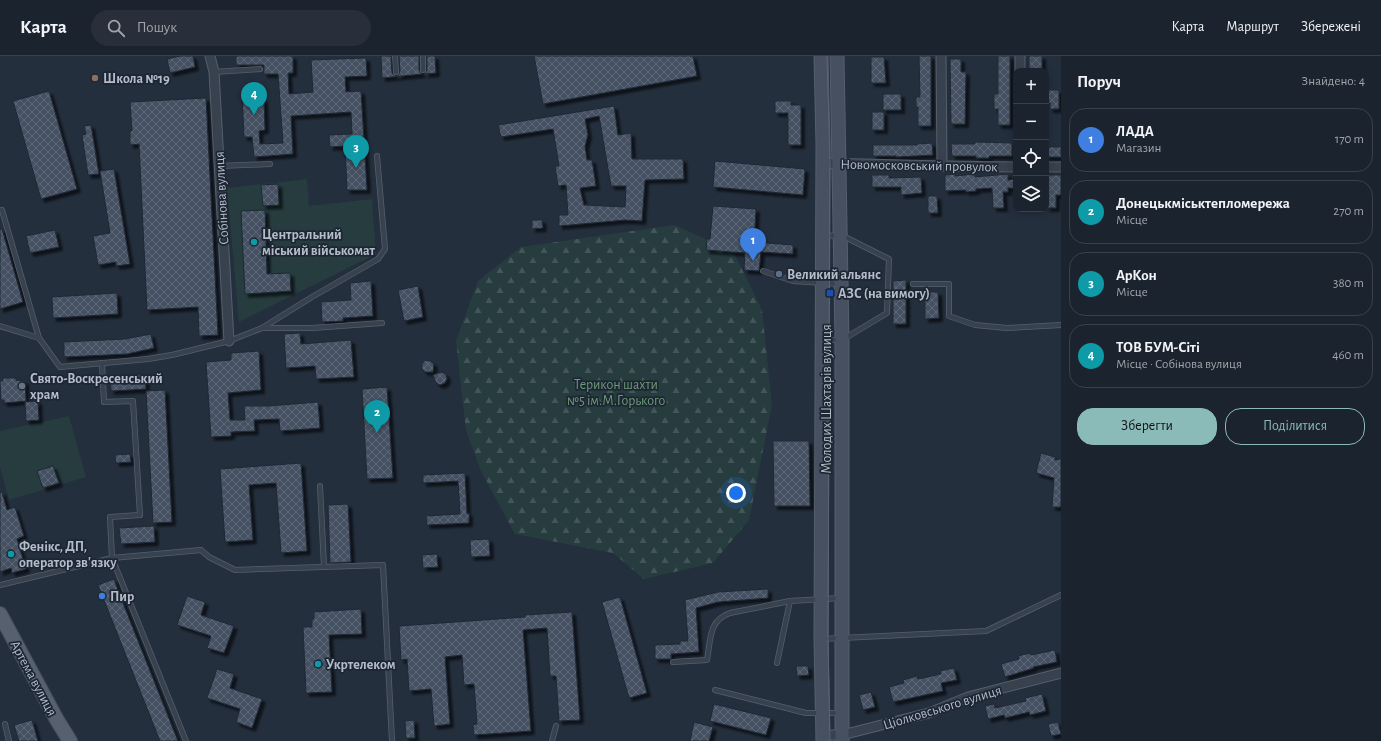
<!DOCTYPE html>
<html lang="uk">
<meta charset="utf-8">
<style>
body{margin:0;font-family:"Alegreya Sans",sans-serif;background:#282f3a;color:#f1f3f6}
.controls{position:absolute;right:12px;top:12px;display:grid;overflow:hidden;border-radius:8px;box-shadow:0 2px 10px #0003}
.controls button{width:36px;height:36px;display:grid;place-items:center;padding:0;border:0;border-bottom:1px solid #39404a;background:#1b232e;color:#f1f3f6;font:20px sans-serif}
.you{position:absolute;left:736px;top:437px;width:14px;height:14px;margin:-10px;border:3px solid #fff;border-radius:50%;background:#1a73e8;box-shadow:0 0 0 6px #1a73e833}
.badge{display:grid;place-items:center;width:26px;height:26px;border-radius:50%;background:#8bbbb9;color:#fff;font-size:13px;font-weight:700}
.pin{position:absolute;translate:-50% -33px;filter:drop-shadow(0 1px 2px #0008)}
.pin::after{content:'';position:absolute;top:21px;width:14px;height:12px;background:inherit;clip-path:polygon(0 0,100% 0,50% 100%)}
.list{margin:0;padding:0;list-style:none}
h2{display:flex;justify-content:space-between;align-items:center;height:52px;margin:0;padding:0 16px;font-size:17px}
h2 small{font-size:13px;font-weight:400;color:#a0a4aa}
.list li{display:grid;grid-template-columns:26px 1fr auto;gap:12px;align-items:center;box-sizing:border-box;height:64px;margin:0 8px 8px;padding:0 8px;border:1px solid #39404a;border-radius:16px}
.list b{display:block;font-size:15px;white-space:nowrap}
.list p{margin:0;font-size:13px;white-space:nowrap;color:#a0a4aa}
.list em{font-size:13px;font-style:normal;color:#a0a4aa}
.actions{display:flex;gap:8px;padding:12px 16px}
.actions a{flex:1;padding:9px 0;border:1px solid #8bbbb9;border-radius:16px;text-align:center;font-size:14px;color:#8bbbb9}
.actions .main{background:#8bbbb9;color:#111}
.icon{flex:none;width:22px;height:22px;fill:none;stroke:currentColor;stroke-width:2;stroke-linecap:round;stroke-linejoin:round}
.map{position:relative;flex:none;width:1061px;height:685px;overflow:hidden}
header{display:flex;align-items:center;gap:24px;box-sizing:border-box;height:56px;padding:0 20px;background:#1b232e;border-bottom:1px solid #39404a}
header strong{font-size:19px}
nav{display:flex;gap:22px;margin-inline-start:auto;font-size:14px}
.search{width:280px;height:36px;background:#282f3a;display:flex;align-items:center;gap:10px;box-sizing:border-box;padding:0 14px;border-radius:22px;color:#a0a4aa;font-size:15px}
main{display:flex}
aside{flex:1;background:#1b232e}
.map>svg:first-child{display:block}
.green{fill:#263c3f}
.forest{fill:url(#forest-firs)}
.building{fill:url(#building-cross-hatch);stroke:#1f2835;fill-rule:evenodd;filter:url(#shadow)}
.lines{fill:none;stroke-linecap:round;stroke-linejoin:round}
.service-casing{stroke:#565f6c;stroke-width:6}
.minor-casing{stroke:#565f6c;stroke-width:11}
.secondary-casing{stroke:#565f6c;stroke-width:15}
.primary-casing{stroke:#414a57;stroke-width:16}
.service{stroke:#38414e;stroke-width:4.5}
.minor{stroke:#38414e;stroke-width:9}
.secondary{stroke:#465061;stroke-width:13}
.primary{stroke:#56606e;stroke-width:14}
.tram{stroke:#5a6575;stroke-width:1}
.education-dot{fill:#8d6e63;stroke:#1d2633;stroke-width:1.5}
.culture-dot{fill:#0f9aa8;stroke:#1d2633;stroke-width:1.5}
.service-dot{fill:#5c6f8a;stroke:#1d2633;stroke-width:1.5}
.transit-dot{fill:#1a4fb4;stroke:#1d2633;stroke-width:1.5}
.worship-dot{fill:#6b7280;stroke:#1d2633;stroke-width:1.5}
.shop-dot{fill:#3f7fe0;stroke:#1d2633;stroke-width:1.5}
.labels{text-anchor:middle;stroke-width:3.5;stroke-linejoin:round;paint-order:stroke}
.poi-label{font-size:14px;font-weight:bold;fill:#b4bcc9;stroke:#1d2633;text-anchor:start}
.street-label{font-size:14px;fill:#b4bcc9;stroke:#1d2633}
.park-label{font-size:14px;fill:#6b9a76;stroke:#1d2633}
</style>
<header>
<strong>Карта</strong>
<div class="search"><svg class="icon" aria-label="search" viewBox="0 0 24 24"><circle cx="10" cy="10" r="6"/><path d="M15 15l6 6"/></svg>Пошук</div>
<nav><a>Карта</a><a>Маршрут</a><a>Збережені</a></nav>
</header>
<main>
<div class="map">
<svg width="1061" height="685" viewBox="0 0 1061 685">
<defs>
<pattern id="forest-firs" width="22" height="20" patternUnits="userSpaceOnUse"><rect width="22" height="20" fill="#263c3f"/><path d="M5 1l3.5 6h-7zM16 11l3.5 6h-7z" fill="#435659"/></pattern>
<pattern id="building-cross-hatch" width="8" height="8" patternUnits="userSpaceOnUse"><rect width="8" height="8" fill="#455162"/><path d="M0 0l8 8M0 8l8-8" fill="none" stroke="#5d6877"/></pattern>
<filter id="shadow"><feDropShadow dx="3.5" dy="3.5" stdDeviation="1" flood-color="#0009"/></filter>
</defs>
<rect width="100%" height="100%" fill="#242f3e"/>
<g class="green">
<polygon points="307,123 309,150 372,143 376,198 239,266 227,132"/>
<polygon points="69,360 86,421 9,444 0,411 0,375"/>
</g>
<polygon class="forest" points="674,169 733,195 762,254 772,349 749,464 713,507 644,523 613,497 515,478 480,413 466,374 456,285 478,225 521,191"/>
<g class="building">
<polygon points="180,0 193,0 195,11 170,17 167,3"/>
<polygon points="236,0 293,0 293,17 288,17 289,38 313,36 311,4 366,2 367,20 345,21 346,36 361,35 367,134 347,134 345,90 330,91 329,79 352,78 351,56 291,60 293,98 254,101 252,81 244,81 242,35 258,34 258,44 264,43 265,74 259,75 260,88 283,87 278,18 264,18 264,9 236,9"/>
<polygon points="381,0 391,0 392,17 396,20 398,19 400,16 399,0 419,0 419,14 422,18 382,22"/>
<polygon points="427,0 435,0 436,17 424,18 427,14"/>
<polygon points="534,0 693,0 697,20 543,48"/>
<polygon points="919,0 931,0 931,70 918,70 918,51 916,51 916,41 920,41"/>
<polygon points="998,0 1010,0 1010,69 998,69 998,53 994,53 994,38 998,38"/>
<rect x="1029" y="0" width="13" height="14"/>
<polygon points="871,1 884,1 886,27 871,27"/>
<polygon points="950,3 961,3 961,16 966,16 965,68 951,68"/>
<polygon points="1046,34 1059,34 1059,53 1050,53 1050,47 1046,47"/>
<polygon points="49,35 77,133 41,143 13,45"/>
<rect x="883" y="38" width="18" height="16"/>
<polygon points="206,42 218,279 199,280 198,251 147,254 139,88 130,89 130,75 132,75 130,46"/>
<polygon points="775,45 791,45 791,49 801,49 801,89 788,89 788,57 775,57"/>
<path d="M614,50L618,79L631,77L632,103H683L684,123L645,124L642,165L625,164L559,170V159H568L566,129L558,130L555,110H559L553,73L501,81L498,69ZM599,60L611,130H626L625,151L584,149L580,132L596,130L592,104H587L585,90L588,79L585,63Z"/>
<rect x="872" y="56" width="12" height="18"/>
<polygon points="91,69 99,118 88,119 82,79 86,78 84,70"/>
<polygon points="975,86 1012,87 1012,100 989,100 989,102 976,102 976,100 952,100 951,88 975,88"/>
<polygon points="932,87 933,99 896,101 896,100 873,100 873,89 917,89 917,88"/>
<rect x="1046" y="91" width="15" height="10"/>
<polygon points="715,105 805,113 803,139 713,131"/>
<polygon points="114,113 130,208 116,210 116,206 98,209 93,180 110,177 100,115"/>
<polygon points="955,118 955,120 975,118 975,121 1008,118 1008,124 1016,123 1016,132 1008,132 1008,136 1003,136 1004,152 993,152 992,132 976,133 976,135 966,136 966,134 945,135 945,119"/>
<polygon points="872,119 889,119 889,122 921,121 922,137 901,139 901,131 872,131"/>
<polygon points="1046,119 1061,119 1061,139 1056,139 1056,152 1047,152"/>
<polygon points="278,128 279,149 263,150 261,129"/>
<polygon points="928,140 937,140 938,157 928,157"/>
<polygon points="713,150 756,153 754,186 793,189 793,198 761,196 759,215 744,214 745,197 706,194 707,183 710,183"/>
<polygon points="265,154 267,218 290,217 291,235 245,238 241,155"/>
<polygon points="532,164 542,164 543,172 532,173"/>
<polygon points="0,173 2,173 23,246 0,253"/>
<polygon points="55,174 59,191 30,197 26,180"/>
<polygon points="906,224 906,268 893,268 893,225"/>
<polygon points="371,225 373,260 343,262 343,265 322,266 321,246 351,244 350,227"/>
<polygon points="418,230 423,261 404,265 398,234"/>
<polygon points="925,236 938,236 939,262 925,263"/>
<polygon points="117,237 118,258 53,262 52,241"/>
<polygon points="300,277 301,288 351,284 354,321 316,323 315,310 286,312 284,278"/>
<polygon points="151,278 154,292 127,298 64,301 64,286 125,283"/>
<polygon points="259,295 261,334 228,337 230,364 245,364 244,350 269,350 318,346 320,372 280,375 279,363 254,364 255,375 231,376 231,380 211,381 206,306 231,304 231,297"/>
<polygon points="425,304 430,305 434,308 433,316 425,316 422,313 422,308"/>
<polygon points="441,316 446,318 447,323 445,327 440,329 436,327 433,319"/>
<polygon points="145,318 146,333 111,335 110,320"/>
<polygon points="3,322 16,322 16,324 25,325 26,345 4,347 4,344 1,344 0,325 3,325"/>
<polygon points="387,331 393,422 367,423 362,333"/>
<polygon points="165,334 172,466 153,467 146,335"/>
<polygon points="38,345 39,364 26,365 25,346"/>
<polygon points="773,385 809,385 810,450 774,450"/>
<polygon points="1041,397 1055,401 1055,404 1061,403 1061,451 1052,451 1054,422 1036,417"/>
<polygon points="130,398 131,406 116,407 115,399"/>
<polygon points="301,407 307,495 281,497 276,427 249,429 253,484 225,486 220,413"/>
<polygon points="53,410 59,427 43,432 37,415"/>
<polygon points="465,417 467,458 469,457 469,467 427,469 426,460 460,458 458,425 423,427 423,419"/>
<polygon points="0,436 2,436 7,454 15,451 24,480 17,483 26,513 12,517 11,512 0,516"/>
<polygon points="348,448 351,506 330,507 328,449"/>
<polygon points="154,470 155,486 121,488 119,472"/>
<polygon points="489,483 490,500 471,501 470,484"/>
<polygon points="437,498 438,511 423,512 422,499"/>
<polygon points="114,523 119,537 178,685 160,685 98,529"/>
<polygon points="768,533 768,542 718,546 696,552 699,596 671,598 671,603 655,603 655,589 680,588 680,585 688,585 685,544 718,536"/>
<polygon points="187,540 205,546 201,559 234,570 224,597 207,592 211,580 177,569"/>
<polygon points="620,541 647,637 629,642 602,546"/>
<polygon points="361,553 362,578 329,579 332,636 306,637 303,571 312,571 312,563 314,563 314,556"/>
<polygon points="572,556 580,664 559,665 556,620 550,620 547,572 523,574 531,675 474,679 473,669 477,668 474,628 464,629 462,599 445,601 450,668 434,670 431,633 409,635 407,603 401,604 399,570 525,561 525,559"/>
<polygon points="1055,594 1057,606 1033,611 1034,612 1005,621 1001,608 1019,603 1018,600 1030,597 1031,599"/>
<polygon points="796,610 808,610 809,619 797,620"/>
<polygon points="954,612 957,624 941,627 943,635 893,646 889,631 904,627 903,624 917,620 918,623 941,618 940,615"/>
<polygon points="217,613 234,618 230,632 262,643 252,672 236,666 240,653 207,642"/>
<polygon points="871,636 875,651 863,654 859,639"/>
<polygon points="1042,638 1046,655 1030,659 1029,656 1005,662 1004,659 988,663 985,650 994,648 995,652 1026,645 1025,642"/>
<polygon points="714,648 771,662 766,679 710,665"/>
<polygon points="32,664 38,685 19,685 14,669"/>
<polygon points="414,664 415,682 406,682 405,665"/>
<polygon points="694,666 713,671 709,685 690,685"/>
<polygon points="1058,666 1061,678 1051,680 1048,668"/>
</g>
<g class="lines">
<defs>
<g id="service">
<polyline points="395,0 396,16"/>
<polyline points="423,0 423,14"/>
<polyline points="214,16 260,13"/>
<polyline points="219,110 270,108"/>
<polyline points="2,154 39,282 60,311 148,303 172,299 229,285 262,272 312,272 382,267"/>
<polyline points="763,215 793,225 840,228"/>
<polyline points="913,228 949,228 949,260 975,269 1007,272 1061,269"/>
<polyline points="0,270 39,282"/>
<polyline points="262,272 312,241 378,203 385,193 377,100"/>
<polyline points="824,284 842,284 887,257 889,203 841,179 825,180"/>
<polyline points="102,307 104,346 133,345 140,459 110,461 112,502 186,685"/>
<polyline points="320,430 324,511"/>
<polyline points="0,529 112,502 201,494 209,501 235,514 383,509 392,685"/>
<polyline points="821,583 986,575 1061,539"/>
<path d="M673,606L707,604C711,583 708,565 730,557L790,545"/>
<polyline points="777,607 790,545 841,542"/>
<polyline points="715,634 806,657 840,657"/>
<polyline points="5,668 9,685"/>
<polyline points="552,685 556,670"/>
</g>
<g id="minor">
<polyline points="210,0 214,16 229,285"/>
<polyline points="941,0 942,110"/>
<polyline points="1020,0 1020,15"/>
<polyline points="823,107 942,110 1016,111"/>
<polyline points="1046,111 1061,111"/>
<polyline points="823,679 842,679 929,657 968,641 1061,617"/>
</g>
<g id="secondary">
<polyline points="821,0 823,89 821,583 823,685"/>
<polyline points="837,0 842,284 842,685"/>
</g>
<polyline id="primary" points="0,558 57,664 70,685"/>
</defs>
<use href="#service" class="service-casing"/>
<use href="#minor" class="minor-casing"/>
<use href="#secondary" class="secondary-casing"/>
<use href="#primary" class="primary-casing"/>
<use href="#service" class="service"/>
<use href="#minor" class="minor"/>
<use href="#secondary" class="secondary"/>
<use href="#primary" class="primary"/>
<polyline class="tram" points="827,0 830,107 828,582 830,685"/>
</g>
<circle class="education-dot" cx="95" cy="22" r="4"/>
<g class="culture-dot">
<circle cx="254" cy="186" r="4"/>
<circle cx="11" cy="498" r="4"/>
<circle cx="318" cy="608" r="4"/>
</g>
<circle class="service-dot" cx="779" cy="218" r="4"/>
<rect class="transit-dot" x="826" y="233" width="8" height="8" rx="2"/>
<circle class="worship-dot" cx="22" cy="330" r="4"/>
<circle class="shop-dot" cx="102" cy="540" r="4"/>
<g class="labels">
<g class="poi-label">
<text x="103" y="27">Школа №19</text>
<text x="262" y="183">Центральний<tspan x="262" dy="16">міський військомат</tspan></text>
<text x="787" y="223">Великий альянс</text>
<text x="838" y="242">АЗС (на вимогу)</text>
<text x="30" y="327">Свято-Воскресенський<tspan x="30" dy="16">храм</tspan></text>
<text x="19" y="495">Фенікс, ДП,<tspan x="19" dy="16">оператор зв'язку</tspan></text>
<text x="110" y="545">Пир</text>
<text x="326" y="613">Укртелеком</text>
</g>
<g class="street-label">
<text transform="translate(919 109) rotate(1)" y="5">Новомосковський провулок</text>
<text transform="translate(221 142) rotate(-93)" y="5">Собінова вулиця</text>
<text transform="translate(826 343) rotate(-90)" y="5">Молодих Шахтарів вулиця</text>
<text transform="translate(34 622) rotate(62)" y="5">Артема вулиця</text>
<text transform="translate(942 651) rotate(-17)" y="5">Ціолковського вулиця</text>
</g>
<g class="park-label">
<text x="616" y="333">Терикон шахти<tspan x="616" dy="16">№5 ім.М.Горького</tspan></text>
</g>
</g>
</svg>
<div class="controls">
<button>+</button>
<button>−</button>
<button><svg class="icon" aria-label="locate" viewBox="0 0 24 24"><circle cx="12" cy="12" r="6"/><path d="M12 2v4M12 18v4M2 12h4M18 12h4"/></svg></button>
<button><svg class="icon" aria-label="layers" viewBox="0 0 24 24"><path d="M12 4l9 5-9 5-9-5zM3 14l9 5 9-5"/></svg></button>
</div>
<div class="you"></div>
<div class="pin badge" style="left:753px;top:205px;background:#3f7fe0">1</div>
<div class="pin badge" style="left:377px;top:377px;background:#0f9aa8">2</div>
<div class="pin badge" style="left:356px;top:112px;background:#0f9aa8">3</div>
<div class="pin badge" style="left:254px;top:59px;background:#0f9aa8">4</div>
</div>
<aside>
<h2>Поруч<small>Знайдено: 4</small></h2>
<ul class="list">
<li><span class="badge" style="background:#3f7fe0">1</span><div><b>ЛАДА</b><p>Магазин</p></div><em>170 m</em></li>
<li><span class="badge" style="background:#0f9aa8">2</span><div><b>Донецькміськтепломережа</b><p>Місце</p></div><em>270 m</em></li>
<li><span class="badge" style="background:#0f9aa8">3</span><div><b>АрКон</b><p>Місце</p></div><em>380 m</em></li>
<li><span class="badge" style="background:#0f9aa8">4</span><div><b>ТОВ БУМ-Сіті</b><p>Місце · Собінова вулиця</p></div><em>460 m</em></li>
</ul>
<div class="actions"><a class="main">Зберегти</a><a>Поділитися</a></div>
</aside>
</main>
